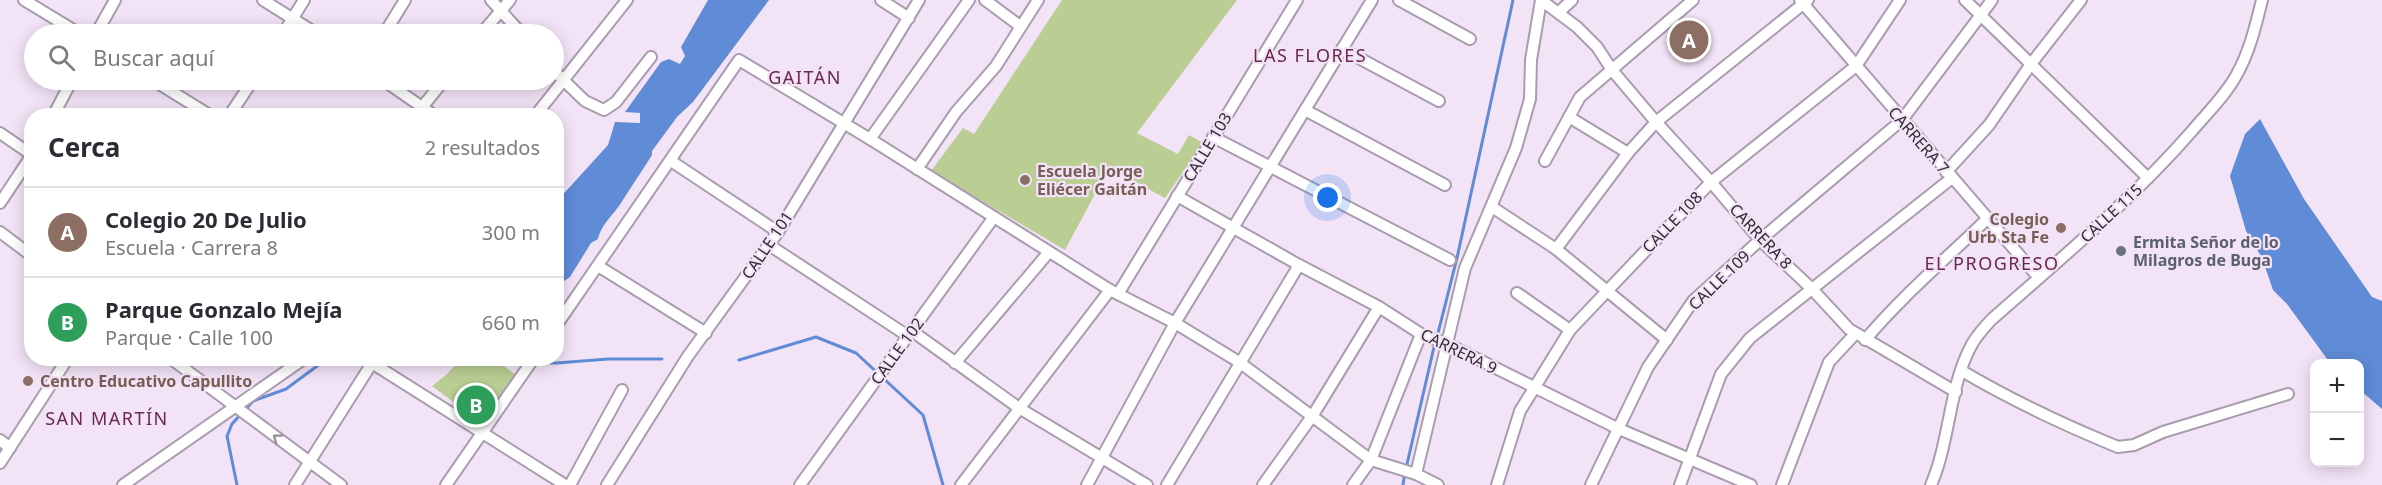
<!DOCTYPE html>
<html lang="es">
<meta charset="utf-8">
<style>
body{margin:0;font-family:"Noto Sans",sans-serif;background:#f7f7f7;color:#2b2b33}
.controls{position:absolute;right:18px;bottom:18px;display:grid;overflow:hidden;border-radius:12px;box-shadow:0 3px 15px #0003}
.controls button{width:54px;height:54px;display:grid;place-items:center;padding:0;border:0;border-bottom:2px solid #e1e1e2;background:#fff;color:#2b2b33;font:30px sans-serif}
.you{position:absolute;left:1328px;top:198px;width:21px;height:21px;margin:-15px;border:4px solid #fff;border-radius:50%;background:#1a73e8;box-shadow:0 0 0 9px #1a73e833}
.badge{display:grid;place-items:center;width:39px;height:39px;border-radius:50%;background:#a11965;color:#fff;font-size:20px;font-weight:700}
.pin{position:absolute;translate:-50% -50%;border:3px solid #fff;box-shadow:0 2px 6px #0006}
.list{margin:0;padding:0;list-style:none}
h2{display:flex;justify-content:space-between;align-items:center;height:78px;margin:0;padding:0 24px;font-size:26px}
h2 small{font-size:20px;font-weight:400;color:#7c7c81}
.list li{display:grid;grid-template-columns:39px 1fr auto;gap:18px;align-items:center;box-sizing:border-box;height:90px;padding:0 24px;border-top:2px solid #e1e1e2}
.list b{display:block;font-size:22px;white-space:nowrap}
.list p{margin:0;font-size:20px;white-space:nowrap;color:#7c7c81}
.list em{font-size:20px;font-style:normal;color:#7c7c81}
.icon{flex:none;width:33px;height:33px;fill:none;stroke:currentColor;stroke-width:2;stroke-linecap:round;stroke-linejoin:round}
.map{position:relative;flex:none;width:2382px;height:485px;overflow:hidden}
.search{position:absolute;background:#fff;box-shadow:0 3px 15px #0003;left:24px;top:24px;width:540px;height:66px;display:flex;align-items:center;gap:15px;box-sizing:border-box;padding:0 21px;border-radius:33px;color:#7c7c81;font-size:22px}
.panel{position:absolute;background:#fff;box-shadow:0 3px 15px #0003;left:24px;top:108px;width:540px;height:258px;border-radius:24px}
.map>svg:first-child{display:block}
.green{fill:#bace94}
.water{fill:#608bd7}
.lines{fill:none;stroke-linecap:round;stroke-linejoin:round}
.stream{stroke:#608bd7;stroke-width:3}
.minor-casing{stroke:#aa9caf;stroke-width:14}
.minor{stroke:#fff;stroke-width:10}
.oneway{stroke:#989598}
.education-dot{fill:#8d6e63;stroke:#f3e3f7;stroke-width:2}
.worship-dot{fill:#6b7280;stroke:#f3e3f7;stroke-width:2}
.labels{text-anchor:middle;stroke-width:4.5;stroke-linejoin:round;paint-order:stroke}
.street-label{font-size:16px;fill:#302b32;stroke:#f3e3f7}
.education-label{font-size:16px;font-weight:bold;fill:#785e54;stroke:#f3e3f7;text-anchor:start}
.worship-label{font-size:16px;font-weight:bold;fill:#5b616d;stroke:#f3e3f7;text-anchor:start}
.neighbourhood-label{font-size:18px;letter-spacing:1.5px;fill:#6a2948;stroke:#f3e3f7}
</style>
<div class="map">
<svg width="2382" height="485" viewBox="0 0 2382 485">
<rect width="100%" height="100%" fill="#f3e3f7"/>
<g class="green">
<polygon points="1062,0 1237,0 1137,133 1178,154 1189,135 1203,143 1165,198 1109,168 1065,250 931,171 963,128 974,134"/>
<polygon points="461,359 495,359 516,375 483,424 432,386 446,375"/>
</g>
<g class="water">
<path d="M708,0H769L693,102L677,117L652,151V155C642,171 631,187 621,203C614,214 600,226 598,239L591,243L570,277L557,286V231H560L557,228V201L608,145L615,122L640,123V113L625,112L661,62L669,59L680,64L685,56L681,47Z"/>
<polygon points="2260,119 2304,199 2372,297 2382,301 2382,409 2360,390 2360,364 2330,363 2287,304 2273,290 2262,258 2246,231 2230,176 2245,134"/>
</g>
<g class="lines">
<g class="stream">
<polyline points="1438,333 1457,258 1513,0"/>
<polyline points="739,360 816,337 856,353 923,415 943,485"/>
<polyline points="535,363 557,363 608,359 662,359"/>
<polyline points="245,410 253,401 286,389 328,358"/>
<polyline points="1407,464 1434,347"/>
<polyline points="237,485 227,436 232,424 241,414"/>
<polyline points="1403,485 1404,478"/>
</g>
<defs>
<g id="minor">
<polyline points="24,0 80,34"/>
<polyline points="263,0 317,34"/>
<polyline points="491,0 522,34"/>
<polyline points="881,0 909,18"/>
<polyline points="985,0 1020,26"/>
<polyline points="1399,0 1470,39"/>
<polyline points="1541,0 1577,27 1597,47 1612,70 1656,122 1711,182 1760,240 1812,289 1849,329 1956,392"/>
<polyline points="1800,0 2039,278"/>
<polyline points="1965,0 2148,178"/>
<polyline points="1559,12 1572,0"/>
<polyline points="96,34 115,0"/>
<polyline points="283,34 304,0"/>
<polyline points="384,34 405,0"/>
<polyline points="481,34 510,0"/>
<polyline points="1342,49 1439,101"/>
<polyline points="554,71 585,101 604,110 616,102 651,57"/>
<polyline points="153,80 211,116"/>
<polyline points="383,80 435,116"/>
<polyline points="1305,110 1445,185"/>
<polyline points="53,116 72,80"/>
<polyline points="229,116 253,80"/>
<polyline points="415,116 444,80"/>
<polyline points="535,116 627,0"/>
<polyline points="1569,117 1628,153"/>
<polyline points="0,133 32,155"/>
<polyline points="1213,137 1450,260"/>
<polyline points="870,139 969,0"/>
<polyline points="671,161 778,232"/>
<polyline points="1545,161 1580,97 1693,0"/>
<polyline points="917,169 956,112 996,66 1038,0"/>
<polyline points="1946,172 1989,125 2031,64 2081,0"/>
<polyline points="1177,196 1299,265 1379,307 1421,334 1447,344 1619,429 1751,485"/>
<polyline points="0,203 32,155"/>
<polyline points="1492,207 1556,249 1667,340"/>
<polyline points="0,232 32,256"/>
<polyline points="769,245 908,336"/>
<polyline points="1556,249 1628,153 1656,122 1808,0"/>
<polyline points="598,266 706,333"/>
<polyline points="1517,293 1570,330"/>
<polyline points="1118,294 1297,0"/>
<polyline points="556,326 739,60 870,139 1110,290 1175,323 1239,362 1371,460 1416,474 1438,485"/>
<polyline points="912,331 1019,408 1147,485"/>
<path d="M1865,340C1902,296 1946,259 1987,219"/>
<polyline points="170,358 341,485"/>
<polyline points="364,358 565,485"/>
<polyline points="955,363 1049,252"/>
<path d="M1962,371C2013,401 2064,425 2118,447L2134,445L2163,432L2288,394"/>
<polyline points="0,440 10,448"/>
<polyline points="0,463 68,358"/>
<polyline points="1416,474 1465,268 1516,148 1530,99 1531,60 1541,0"/>
<polyline points="123,485 305,358"/>
<polyline points="295,485 372,363"/>
<polyline points="446,485 534,358"/>
<polyline points="570,485 622,390"/>
<polyline points="607,485 688,356 778,232 919,0"/>
<polyline points="800,485 994,217"/>
<polyline points="961,485 1110,290"/>
<polyline points="1087,485 1175,323 1372,0"/>
<polyline points="1167,485 1299,265"/>
<polyline points="1263,485 1313,415 1379,307"/>
<polyline points="1353,485 1371,460 1421,334"/>
<polyline points="1497,485 1520,411 1570,330 1711,182 1856,66 1900,0"/>
<polyline points="1591,485 1648,367 1693,301 1760,240 1902,120 1992,0"/>
<polyline points="1680,485 1721,374 1750,338 1952,178"/>
<polyline points="1782,485 1829,362 1855,334"/>
<path d="M1931,485C1950,441 1949,387 1971,346C1976,336 1984,328 1991,320C2060,259 2131,201 2192,131C2207,113 2226,95 2237,74C2250,51 2256,24 2262,0"/>
</g>
</defs>
<use href="#minor" class="minor-casing"/>
<use href="#minor" class="minor"/>
</g>
<defs><path id="oneway-chevron" d="M-2-3.5L2.5 0L-2 3.5" fill="none" stroke-width="1.6" stroke-linecap="round" stroke-linejoin="round" transform="scale(1.5)"/></defs>
<use class="oneway" href="#oneway-chevron" transform="translate(277 438) rotate(-144)"/>
<g class="education-dot">
<circle cx="1025" cy="180" r="6"/>
<circle cx="2061" cy="228" r="6"/>
<circle cx="28" cy="381" r="6"/>
</g>
<circle class="worship-dot" cx="2121" cy="251" r="6"/>
<g class="labels">
<g class="street-label">
<text transform="translate(1919 140) rotate(49)" y="6">CARRERA 7</text>
<text transform="translate(1207 147) rotate(-59)" y="6">CALLE 103</text>
<text transform="translate(2111 213) rotate(-43)" y="6">CALLE 115</text>
<text transform="translate(1672 222) rotate(-46)" y="6">CALLE 108</text>
<text transform="translate(1761 236) rotate(47)" y="6">CARRERA 8</text>
<text transform="translate(767 245) rotate(-56)" y="6">CALLE 101</text>
<text transform="translate(1719 280) rotate(-44)" y="6">CALLE 109</text>
<text transform="translate(897 351) rotate(-54)" y="6">CALLE 102</text>
<text transform="translate(1459 351) rotate(26)" y="6">CARRERA 9</text>
</g>
<g class="education-label">
<text x="1037" y="177">Escuela Jorge<tspan x="1037" dy="18">Eliécer Gaitán</tspan></text>
<text x="2049" y="225" text-anchor="end">Colegio<tspan x="2049" dy="18">Urb Sta Fe</tspan></text>
<text x="40" y="387">Centro Educativo Capullito</text>
</g>
<g class="worship-label">
<text x="2133" y="248">Ermita Señor de lo<tspan x="2133" dy="18">Milagros de Buga</tspan></text>
</g>
<g class="neighbourhood-label">
<text x="1310" y="62">LAS FLORES</text>
<text x="805" y="84">GAITÁN</text>
<text x="1992" y="270">EL PROGRESO</text>
<text x="107" y="425">SAN MARTÍN</text>
</g>
</g>
</svg>
<div class="controls">
<button>+</button>
<button>−</button>
</div>
<div class="you"></div>
<div class="pin badge" style="left:1689px;top:40px;background:#8d6e63">A</div>
<div class="pin badge" style="left:476px;top:405px;background:#2e9e5b">B</div>
<div class="search"><svg class="icon" aria-label="search" viewBox="0 0 24 24"><circle cx="10" cy="10" r="6"/><path d="M15 15l6 6"/></svg>Buscar aquí</div>
<section class="panel">
<h2>Cerca<small>2 resultados</small></h2>
<ul class="list">
<li><span class="badge" style="background:#8d6e63">A</span><div><b>Colegio 20 De Julio</b><p>Escuela · Carrera 8</p></div><em>300 m</em></li>
<li><span class="badge" style="background:#2e9e5b">B</span><div><b>Parque Gonzalo Mejía</b><p>Parque · Calle 100</p></div><em>660 m</em></li>
</ul>
</section>
</div>
